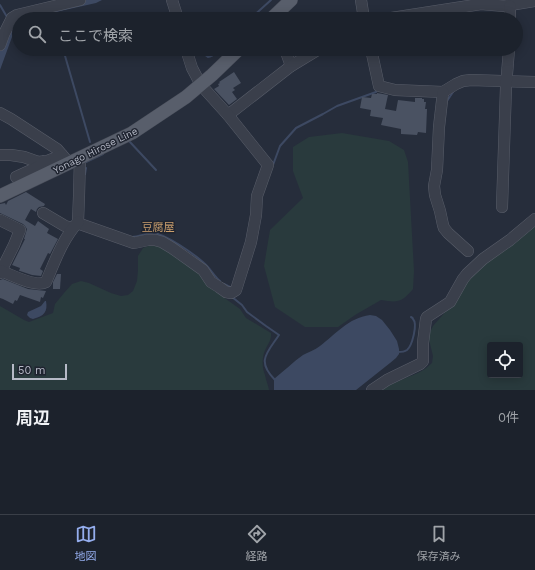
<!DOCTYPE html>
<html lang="ja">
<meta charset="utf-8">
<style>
body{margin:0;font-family:"Work Sans","Noto Sans JP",sans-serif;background:#252a34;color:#f1f3f6}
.controls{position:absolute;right:12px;bottom:12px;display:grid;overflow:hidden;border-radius:4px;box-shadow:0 2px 10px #0003}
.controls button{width:36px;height:36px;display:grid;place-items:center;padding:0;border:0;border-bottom:1px solid #3a3f48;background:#1c222c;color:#f1f3f6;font:20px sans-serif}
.scale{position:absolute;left:12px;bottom:10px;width:55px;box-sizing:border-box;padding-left:4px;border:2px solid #b6bac7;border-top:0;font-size:11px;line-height:14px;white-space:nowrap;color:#b6bac7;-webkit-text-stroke:3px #1f2430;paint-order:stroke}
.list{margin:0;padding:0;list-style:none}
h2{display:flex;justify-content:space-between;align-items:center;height:52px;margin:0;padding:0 16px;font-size:17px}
h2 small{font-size:13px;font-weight:400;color:#a0a4a9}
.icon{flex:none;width:22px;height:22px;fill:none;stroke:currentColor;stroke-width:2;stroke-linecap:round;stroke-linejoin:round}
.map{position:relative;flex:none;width:535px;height:390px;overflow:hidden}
.search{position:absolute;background:#1c222c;box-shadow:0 2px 10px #0003;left:12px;right:12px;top:12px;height:44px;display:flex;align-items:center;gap:10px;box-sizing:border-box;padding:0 14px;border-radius:22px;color:#a0a4a9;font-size:15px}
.sheet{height:124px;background:#1c222c}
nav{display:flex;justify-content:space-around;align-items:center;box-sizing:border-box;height:56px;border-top:1px solid #3a3f48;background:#1c222c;font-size:11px;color:#a0a4a9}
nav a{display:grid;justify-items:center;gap:2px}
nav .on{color:#94aded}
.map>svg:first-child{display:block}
.green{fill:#293a3d;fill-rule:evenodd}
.water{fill:#3d4962}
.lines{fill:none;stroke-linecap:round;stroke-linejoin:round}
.stream{stroke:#3d4962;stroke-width:2}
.building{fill:#4a5262}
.minor-casing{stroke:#585d69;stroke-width:12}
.major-casing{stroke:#434854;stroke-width:14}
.minor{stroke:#3a3f4b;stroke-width:11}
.major{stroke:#585e6b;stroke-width:13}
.labels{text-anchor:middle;stroke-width:3;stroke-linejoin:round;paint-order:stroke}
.street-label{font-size:10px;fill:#b6bac7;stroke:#1f2430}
.neighbourhood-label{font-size:11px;fill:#ca9f6d;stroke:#1f2430}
</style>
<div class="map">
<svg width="535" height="390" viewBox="0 0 535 390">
<rect width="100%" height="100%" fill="#262d3b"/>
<g class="green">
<path d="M342,133L389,141L404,150L408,162L414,271L413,289C402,302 398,303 381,300L355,315L338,327H305L275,307L264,266L270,230L303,198L293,171V147L309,137Z"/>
<path d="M535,224V390H380L384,387L418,373L425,369L432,363L433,356L429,340V334L433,326L454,302L469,280L478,268ZM490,345H520V375H490Z"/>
<path d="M151,245H159L198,272L212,289L240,309L246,318L271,333C272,341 266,346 264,353C262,360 262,368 265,375C266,381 268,384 269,390H0V306L24,320L29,322L53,313L55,304L64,293L72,284L81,281L89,283L111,293L121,296L128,295L133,291L137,281L138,270V256L143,248Z"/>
</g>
<g class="water">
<polygon points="83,0 102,0 96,3 25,19 19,19 19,22 16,26 0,70 0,49 6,33 13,19 23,14"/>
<path d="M45,301H46C48,312 44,316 33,319L30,318L27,315L28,312L41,306Z"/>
<path d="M370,315L376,316L382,320L390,330L397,341L399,349V354L396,358L390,363L356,390H274V379C284,371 293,362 303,355C308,352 315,350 320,346C336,334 348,318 370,315Z"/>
</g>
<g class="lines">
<g class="stream">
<polyline points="0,5 7,17"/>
<polyline points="52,11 55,19"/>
<polyline points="250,19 271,0"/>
<polyline points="63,49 90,142"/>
<path d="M199,50L208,57C213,57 216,52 219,49"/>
<polyline points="447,101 453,92"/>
<polyline points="129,141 156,170"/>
<polyline points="86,162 103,154"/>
<polyline points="273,165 280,146 296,128 323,114 337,106 376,92"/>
<polyline points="85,174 86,168"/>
<path d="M132,237C139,237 146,233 153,233C166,234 194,254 204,263C210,268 214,276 220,281"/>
<polyline points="224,284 232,288"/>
<path d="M232,297L242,305L247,312L266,326L279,335C267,353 256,361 275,380"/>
<path d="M398,352C401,352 404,352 407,350C412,346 418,324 413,319C413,318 411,317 411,317"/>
</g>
</g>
<g class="building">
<polygon points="234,72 241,83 233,88 235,90 232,92 237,99 229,105 214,89 219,86 218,84 220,83 219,82"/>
<polygon points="377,93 388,95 385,109 396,111 398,100 415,102 415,98 422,98 422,99 424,99 424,102 426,102 425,109 427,109 426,133 418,132 417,135 401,134 401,129 381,125 383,118 370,116 371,110 360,108 362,97 371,98 372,94 377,94"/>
<polygon points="26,192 45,204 44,206 39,207 37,209 36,212 31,209 25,220 35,226 38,221 49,229 47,233 58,239 50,254 48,253 40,269 43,271 41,276 32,275 20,271 19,271 20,268 12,265 25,239 24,239 27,229 25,226 23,224 0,213 0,204 5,203 6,205 8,201"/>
<polygon points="57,274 61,274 60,289 53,289 53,282"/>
<polygon points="3,279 28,289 46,291 43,298 41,297 40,302 20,295 17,301 15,300 13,304 3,299 0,298 0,280"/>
</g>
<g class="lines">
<defs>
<g id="minor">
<polyline points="172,0 178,19"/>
<polyline points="361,0 364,19"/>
<polyline points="385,19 481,4 504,6 535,1"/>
<polyline points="510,19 510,6"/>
<polyline points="0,45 4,34 12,18 17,15 80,0"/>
<polyline points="285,49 291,66"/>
<polyline points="371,49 379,86 395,90 443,92 456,84 463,81 471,80 535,82"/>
<polyline points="443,92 439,127 437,170 434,186 435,195 440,211 443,225 444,228 448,233 468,251"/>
<polyline points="0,113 11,119 57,149 69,163"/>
<polyline points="228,115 291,66 319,49"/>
<polyline points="0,155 11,155 24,157 38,162 47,161 62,155"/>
<polyline points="80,158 79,196 78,222 80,224 134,243 148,240 155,240 162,242 172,248 203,270 211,282 219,287 226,292 231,293 236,290 251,242 256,215 257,196 268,165 228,115 201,85 192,68 186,49"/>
<polyline points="16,177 40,166 45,161"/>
<polyline points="502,207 506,87 509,49"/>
<polyline points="43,213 65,226 72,228"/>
<polyline points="0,220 20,230 14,245 0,273"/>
<path d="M1,271C12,275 36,288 46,282C55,261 62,240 78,222"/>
<polyline points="372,390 387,380 420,364 423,361 423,343 426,319 427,317 450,302 463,279 467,274 483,259 510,240 535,219"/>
</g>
<g id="major">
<polyline points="271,19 291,0"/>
<polyline points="0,196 132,133 186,97 212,75 239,49"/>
</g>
</defs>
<use href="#minor" class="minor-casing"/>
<use href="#major" class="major-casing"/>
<use href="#minor" class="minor"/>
<use href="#major" class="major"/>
</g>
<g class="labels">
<g class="street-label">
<text transform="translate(95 150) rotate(-26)" y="4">Yonago Hirose Line</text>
</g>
<g class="neighbourhood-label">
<text x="158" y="231">豆腐屋</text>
</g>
</g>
</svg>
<div class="controls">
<button><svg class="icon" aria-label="locate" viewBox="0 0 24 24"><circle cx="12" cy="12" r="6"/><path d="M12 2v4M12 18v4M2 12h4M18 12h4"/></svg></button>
</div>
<div class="scale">50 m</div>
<div class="search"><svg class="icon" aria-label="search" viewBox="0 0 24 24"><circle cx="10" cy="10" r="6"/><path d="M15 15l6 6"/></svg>ここで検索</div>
</div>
<section class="sheet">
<h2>周辺<small>0件</small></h2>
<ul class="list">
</ul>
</section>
<nav>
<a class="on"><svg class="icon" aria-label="map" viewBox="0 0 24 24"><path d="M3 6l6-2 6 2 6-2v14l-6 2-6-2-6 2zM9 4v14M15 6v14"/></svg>地図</a>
<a><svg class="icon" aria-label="directions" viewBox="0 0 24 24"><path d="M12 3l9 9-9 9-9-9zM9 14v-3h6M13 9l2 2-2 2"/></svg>経路</a>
<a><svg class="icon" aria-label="saved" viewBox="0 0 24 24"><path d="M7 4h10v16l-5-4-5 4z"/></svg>保存済み</a>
</nav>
